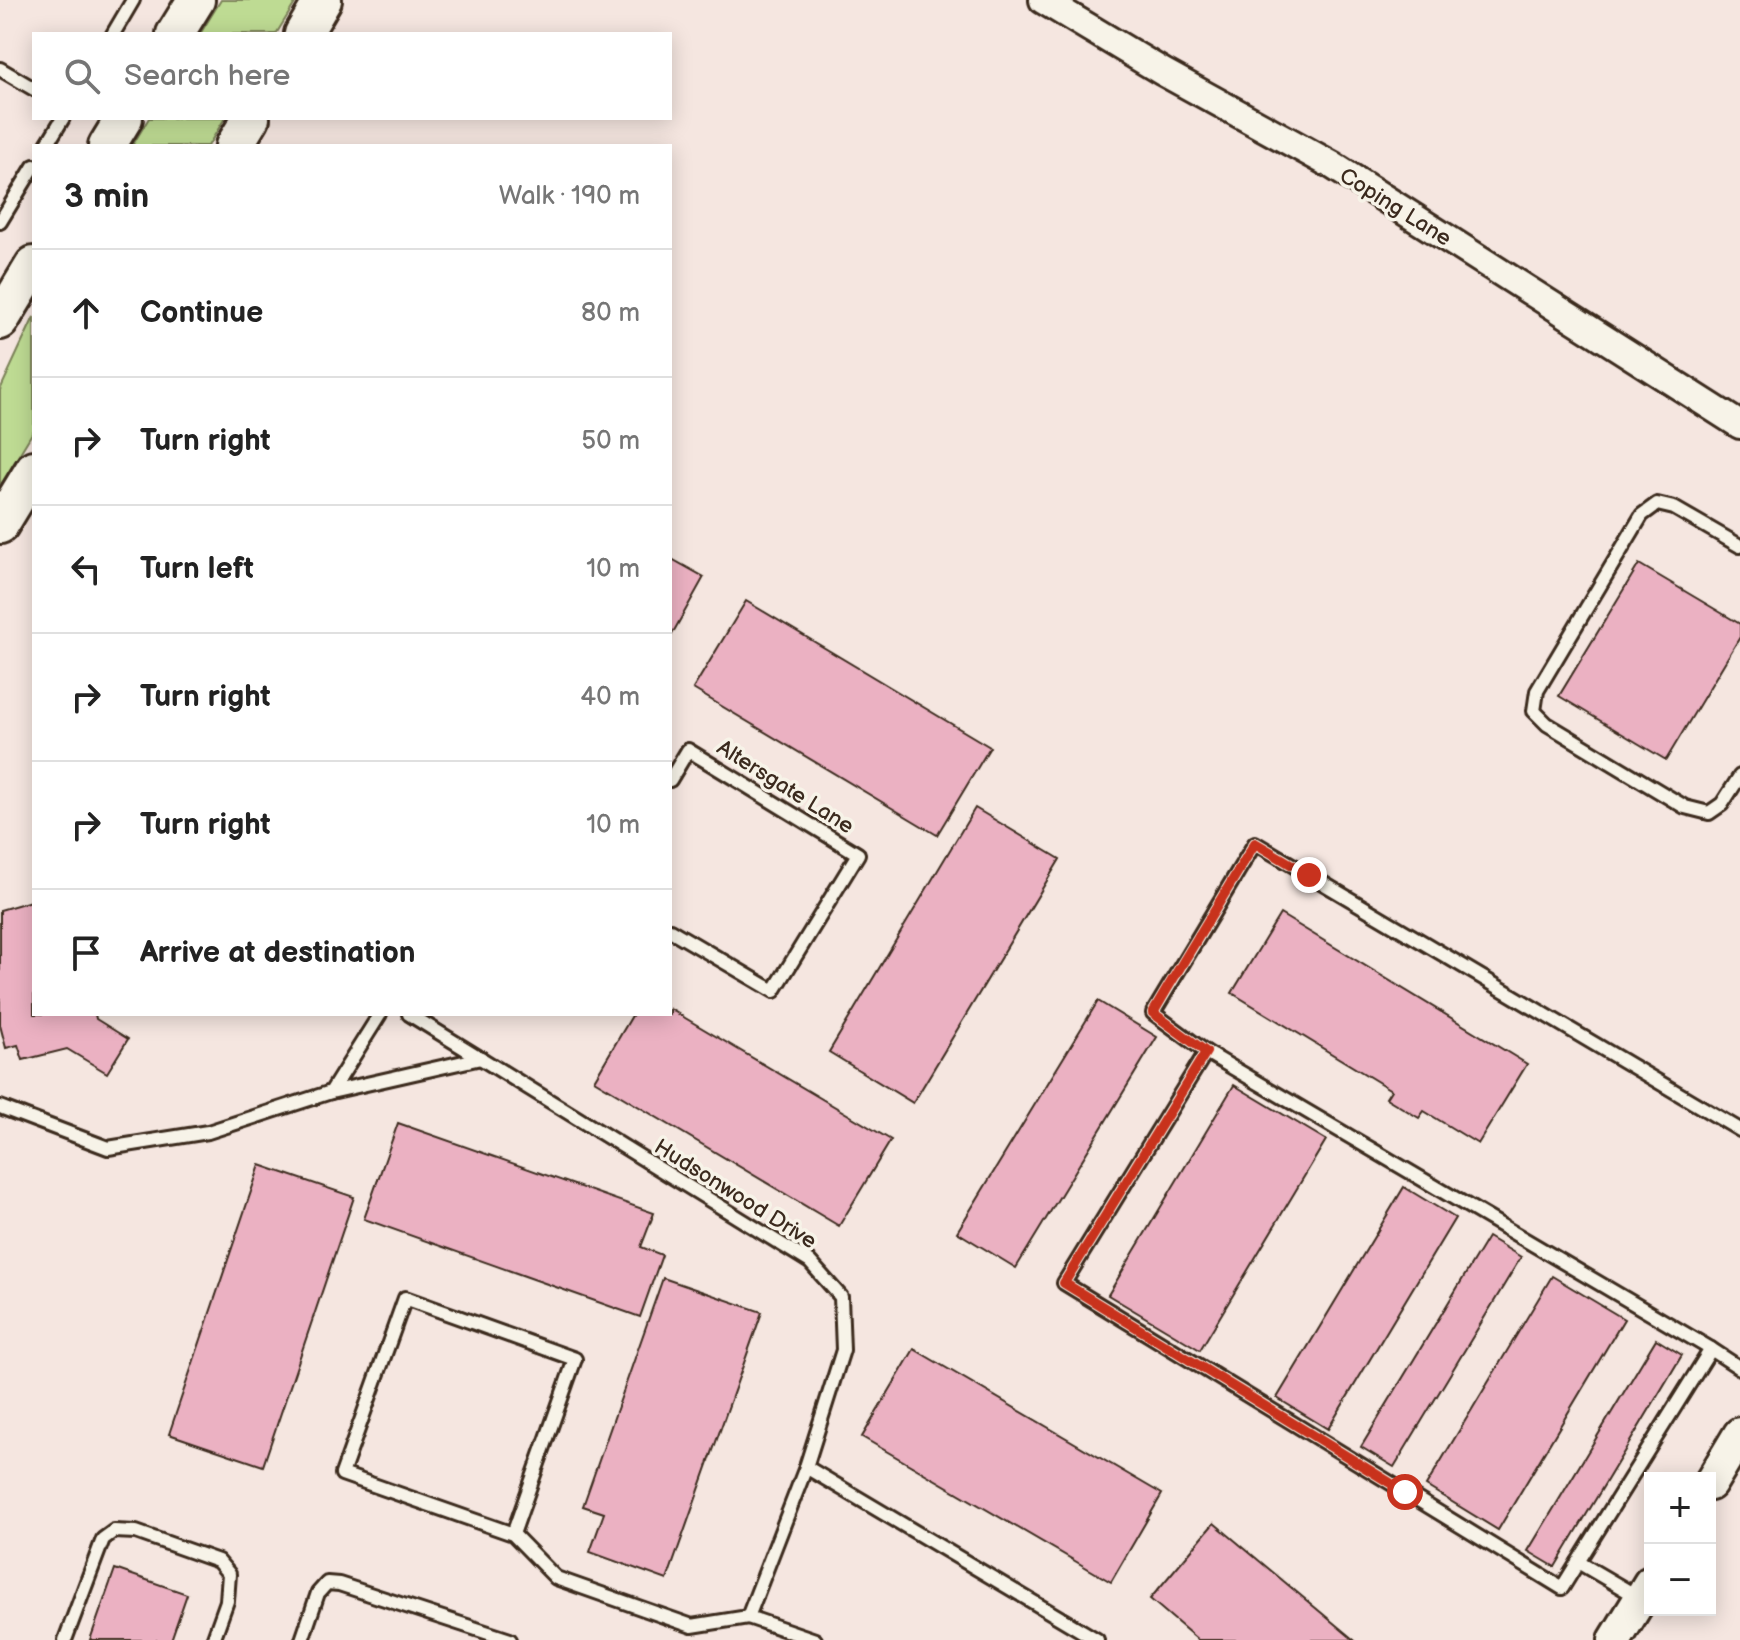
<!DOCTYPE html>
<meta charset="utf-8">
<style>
body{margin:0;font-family:"Balsamiq Sans",sans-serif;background:#f2f2f2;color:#222}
.controls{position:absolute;right:24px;bottom:24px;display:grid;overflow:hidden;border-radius:0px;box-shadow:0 4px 20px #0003}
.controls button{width:72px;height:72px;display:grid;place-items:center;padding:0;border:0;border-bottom:2px solid #e0e0e0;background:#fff;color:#222;font:40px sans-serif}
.stop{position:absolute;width:24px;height:24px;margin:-18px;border:6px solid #c8321e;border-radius:50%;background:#fff}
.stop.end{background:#c8321e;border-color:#fff;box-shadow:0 2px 8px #0008}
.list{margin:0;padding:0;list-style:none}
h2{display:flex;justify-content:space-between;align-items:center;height:104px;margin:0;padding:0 32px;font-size:34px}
h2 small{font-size:26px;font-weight:400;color:#767676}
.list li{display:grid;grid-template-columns:52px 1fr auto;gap:24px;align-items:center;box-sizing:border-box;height:128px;padding:0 32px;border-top:2px solid #e0e0e0}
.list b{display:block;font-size:30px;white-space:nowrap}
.list em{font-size:26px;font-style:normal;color:#767676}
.icon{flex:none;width:44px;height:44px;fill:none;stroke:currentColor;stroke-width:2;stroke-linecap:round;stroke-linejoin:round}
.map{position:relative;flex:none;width:1740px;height:1640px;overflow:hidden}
.search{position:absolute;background:#fff;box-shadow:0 4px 20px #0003;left:32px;top:32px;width:640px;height:88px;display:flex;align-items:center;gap:20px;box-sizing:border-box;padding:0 28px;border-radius:0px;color:#767676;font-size:30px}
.panel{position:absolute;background:#fff;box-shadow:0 4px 20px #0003;left:32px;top:144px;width:640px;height:872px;border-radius:0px}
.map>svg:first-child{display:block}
.green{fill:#bedb93;stroke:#7c8258;stroke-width:2}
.building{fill:#ebb1c2;stroke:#3b2a1e;stroke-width:2}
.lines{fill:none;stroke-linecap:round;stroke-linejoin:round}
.service-casing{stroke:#3b2a1e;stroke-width:18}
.minor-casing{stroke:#3b2a1e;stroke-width:32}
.tertiary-casing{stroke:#3b2a1e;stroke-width:38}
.secondary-casing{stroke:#3b2a1e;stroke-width:42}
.service{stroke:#f7f3e8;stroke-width:12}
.minor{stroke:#f7f3e8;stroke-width:26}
.tertiary{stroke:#f7f3e8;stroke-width:32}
.secondary{stroke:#f7f3e8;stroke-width:36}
.route{stroke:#c8321e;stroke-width:10}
.labels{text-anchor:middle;stroke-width:7;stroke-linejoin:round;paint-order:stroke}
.street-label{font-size:22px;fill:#3b2a1e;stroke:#f7f3e8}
</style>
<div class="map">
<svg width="1740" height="1640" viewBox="0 0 1740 1640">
<rect width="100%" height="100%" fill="#f5e6e0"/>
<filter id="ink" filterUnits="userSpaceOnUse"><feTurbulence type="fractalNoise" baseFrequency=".0125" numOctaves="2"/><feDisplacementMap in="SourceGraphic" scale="16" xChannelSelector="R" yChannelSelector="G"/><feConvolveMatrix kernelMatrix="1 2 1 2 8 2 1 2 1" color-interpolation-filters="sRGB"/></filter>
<g filter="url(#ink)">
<g class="green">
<polygon points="221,0 297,0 276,34 200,34"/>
<polygon points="149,118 225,118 208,146 132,146"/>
<polygon points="34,317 34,430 0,486 0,390"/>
</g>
<g class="building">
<polygon points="670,558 704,577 670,638"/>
<polygon points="1639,564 1740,624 1740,637 1666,760 1559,696"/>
<polygon points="746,601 990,747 937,835 693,689"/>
<polygon points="975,808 1060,859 913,1103 829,1052"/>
<polygon points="34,900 34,1014 95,1014 96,1019 128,1039 107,1073 67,1049 23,1060 18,1045 6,1048 0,1025 0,910"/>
<polygon points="1280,914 1527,1064 1478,1144 1424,1111 1419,1118 1386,1098 1391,1090 1232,993"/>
<polygon points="1098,1001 1157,1037 1016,1268 957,1232"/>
<polygon points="670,1009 891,1140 839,1226 594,1080 633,1014 670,1014"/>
<polygon points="1234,1085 1326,1140 1200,1350 1108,1295"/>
<polygon points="398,1123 654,1213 641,1247 662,1255 640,1317 364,1219"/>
<polygon points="260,1165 354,1197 263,1466 169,1434"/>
<polygon points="1404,1187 1455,1218 1328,1429 1277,1398"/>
<polygon points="1488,1237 1521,1257 1394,1467 1361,1447"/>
<polygon points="1552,1276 1624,1319 1498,1530 1426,1486"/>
<polygon points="663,1278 762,1312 667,1580 590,1552 604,1513 583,1506"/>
<polygon points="1656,1339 1682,1355 1555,1567 1528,1551"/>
<polygon points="914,1349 1162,1494 1111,1582 862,1437"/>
<polygon points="1214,1523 1354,1640 1198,1640 1150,1599"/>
<polygon points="115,1569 187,1594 171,1640 90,1640"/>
</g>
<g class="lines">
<defs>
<g id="service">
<polyline points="113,34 133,0"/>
<polyline points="0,69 34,89"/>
<polyline points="46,146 63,118"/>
<polyline points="0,222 34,166"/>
<polyline points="1740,546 1674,508 1657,504 1642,515 1537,691 1534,711 1547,724 1685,807 1709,813 1722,804 1740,776"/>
<polyline points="670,780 688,750 858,854 774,991 670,930"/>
<polyline points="409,1014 810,1262 841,1297 843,1350 806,1467 748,1617 692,1626 556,1578 513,1534 342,1474 405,1298 575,1359 513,1534"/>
<polyline points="1206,1052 1153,1013 1255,843 1740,1130"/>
<polyline points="331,1092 481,1058"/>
<polyline points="0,1107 108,1148 208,1132 331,1092 380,1014"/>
<polyline points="806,1467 1097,1640"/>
<polyline points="1578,1562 1562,1588 1064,1283 1206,1052 1711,1349"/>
<polyline points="1638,1597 1578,1562 1711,1349 1740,1368"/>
<polyline points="748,1617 815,1640"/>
<polyline points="65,1640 103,1539 114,1531 136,1532 218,1561 229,1574 227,1601 213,1640"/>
<polyline points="302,1640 318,1593 327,1583 339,1584 510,1640"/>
</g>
<polyline id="minor" points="1043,0 1163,72 1332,165 1740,425"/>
<g id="tertiary">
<polyline points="1710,1484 1740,1434"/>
<polyline points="1615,1640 1650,1583"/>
</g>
<g id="secondary">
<polyline points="175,34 196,0"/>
<polyline points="303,34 323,0"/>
<polyline points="107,146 124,118"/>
<polyline points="234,146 251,118"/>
<polyline points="0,321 34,265"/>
<polyline points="0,525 34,469"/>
</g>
</defs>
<use href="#service" class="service-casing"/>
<use href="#minor" class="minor-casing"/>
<use href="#tertiary" class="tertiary-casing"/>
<use href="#secondary" class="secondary-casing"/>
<use href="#service" class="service"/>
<use href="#minor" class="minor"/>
<use href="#tertiary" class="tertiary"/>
<use href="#secondary" class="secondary"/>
</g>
</g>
<g class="lines" filter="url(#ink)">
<polyline class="route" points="1309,875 1255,843 1167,989 1153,1013 1206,1052 1064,1283 1405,1492"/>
</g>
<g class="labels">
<g class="street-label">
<text transform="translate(1396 206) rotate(32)" y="8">Coping Lane</text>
<text transform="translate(786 786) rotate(32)" y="8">Altersgate Lane</text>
<text transform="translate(736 1193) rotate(32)" y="8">Hudsonwood Drive</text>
</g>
</g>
</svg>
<div class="controls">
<button>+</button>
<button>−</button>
</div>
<div class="stop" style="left:1405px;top:1492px"></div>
<div class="stop end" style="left:1309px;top:875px"></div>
<div class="search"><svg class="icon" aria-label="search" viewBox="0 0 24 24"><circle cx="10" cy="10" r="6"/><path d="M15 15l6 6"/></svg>Search here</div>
<section class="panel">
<h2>3 min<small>Walk · 190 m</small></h2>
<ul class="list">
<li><svg class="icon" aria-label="ahead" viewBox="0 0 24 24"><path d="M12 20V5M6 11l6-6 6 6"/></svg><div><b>Continue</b></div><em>80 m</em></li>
<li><svg class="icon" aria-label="right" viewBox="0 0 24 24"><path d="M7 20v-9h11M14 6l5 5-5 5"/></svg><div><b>Turn right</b></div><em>50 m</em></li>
<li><svg class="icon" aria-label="left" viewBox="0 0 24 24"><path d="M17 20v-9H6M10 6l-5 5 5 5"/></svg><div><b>Turn left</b></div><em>10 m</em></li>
<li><svg class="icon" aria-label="right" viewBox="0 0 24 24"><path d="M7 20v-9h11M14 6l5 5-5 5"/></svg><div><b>Turn right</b></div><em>40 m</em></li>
<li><svg class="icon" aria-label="right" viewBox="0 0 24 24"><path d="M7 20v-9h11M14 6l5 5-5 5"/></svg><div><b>Turn right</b></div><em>10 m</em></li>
<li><svg class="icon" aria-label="arrive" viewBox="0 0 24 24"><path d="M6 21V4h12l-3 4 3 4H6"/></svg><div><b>Arrive at destination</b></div></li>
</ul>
</section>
</div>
